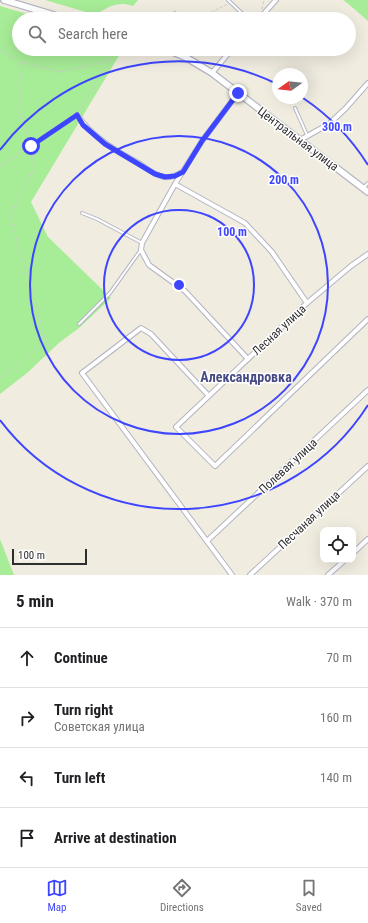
<!DOCTYPE html>
<meta charset="utf-8">
<style>
body{margin:0;font-family:"Roboto Condensed",sans-serif;background:#f2f2f2;color:#202124}
.controls{position:absolute;right:12px;bottom:12px;display:grid;overflow:hidden;border-radius:8px;box-shadow:0 4px 16px #0002}
.controls button{width:36px;height:36px;display:grid;place-items:center;padding:0;border:0;border-bottom:1px solid #e0e0e0;background:#fff;color:#202124;font:20px sans-serif}
.compass{position:absolute;left:272px;top:68px;width:36px;height:36px;border-radius:50%;background:#fff;box-shadow:0 4px 16px #0002;rotate:255deg}
.scale{position:absolute;left:12px;bottom:10px;width:75px;box-sizing:border-box;padding-left:4px;border:2px solid #2e2e2e;border-top:0;font-size:11px;line-height:14px;white-space:nowrap;color:#2e2e2e;-webkit-text-stroke:3px #fff;paint-order:stroke}
.stop{position:absolute;width:12px;height:12px;margin:-9px;border:3px solid #3e45ff;border-radius:50%;background:#fff}
.stop.end{background:#3e45ff;border-color:#fff;box-shadow:0 1px 4px #0008}
.list{margin:0;padding:0;list-style:none}
h2{display:flex;justify-content:space-between;align-items:center;height:52px;margin:0;padding:0 16px;font-size:17px}
h2 small{font-size:13px;font-weight:400;color:#757577}
.list li{display:grid;grid-template-columns:26px 1fr auto;gap:12px;align-items:center;box-sizing:border-box;height:60px;padding:0 16px;border-top:1px solid #e0e0e0}
.list b{display:block;font-size:15px;white-space:nowrap}
.list p{margin:0;font-size:13px;white-space:nowrap;color:#757577}
.list em{font-size:13px;font-style:normal;color:#757577}
.icon{flex:none;width:22px;height:22px;fill:none;stroke:currentColor;stroke-width:2;stroke-linecap:round;stroke-linejoin:round}
.map{position:relative;flex:none;width:368px;height:575px;overflow:hidden}
.search{position:absolute;background:#fff;box-shadow:0 4px 16px #0002;left:12px;right:12px;top:12px;height:44px;display:flex;align-items:center;gap:10px;box-sizing:border-box;padding:0 14px;border-radius:22px;color:#757577;font-size:15px}
.sheet{height:292px;background:#fff}
nav{display:flex;justify-content:space-around;align-items:center;box-sizing:border-box;height:56px;border-top:1px solid #e0e0e0;background:#fff;font-size:11px;color:#757577}
nav a{display:grid;justify-items:center;gap:2px}
nav .on{color:#3e45ff}
.map>svg:first-child{display:block}
.green{fill:#a7ec97}
.lines{fill:none;stroke-linecap:round;stroke-linejoin:round}
.lane-casing{stroke:#b3b4c3;stroke-width:4}
.street-casing{stroke:#b3b4c3;stroke-width:6}
.secondary-casing{stroke:#b3b4c3;stroke-width:8}
.path{stroke:#cdcdcd;stroke-width:1;stroke-dasharray:3 2;stroke-linecap:butt}
.lane{stroke:#fff;stroke-width:2}
.street{stroke:#fff;stroke-width:4}
.secondary{stroke:#fff;stroke-width:5.5}
.route{stroke:#3e45ff;stroke-width:5}
.ring{fill:none;stroke:#3e45ff;stroke-width:2}
.labels{text-anchor:middle;stroke-width:3;stroke-linejoin:round;paint-order:stroke}
.street-label{font-size:12px;fill:#2e2e2e;stroke:#fff}
.quarter-label{font-size:14px;font-weight:bold;fill:#484a85;stroke:#fff}
.centre{fill:#3e45ff;stroke:#fff;stroke-width:2}
.ring-label{font-size:12px;text-anchor:middle;font-weight:bold;fill:#3e45ff;stroke:#fff;stroke-width:3;stroke-linejoin:round;paint-order:stroke}
</style>
<div class="map">
<svg width="368" height="575" viewBox="0 0 368 575">
<rect width="100%" height="100%" fill="#f0ece0"/>
<g class="green">
<path d="M45,0H138L133,6C119,1 108,6 96,15Z"/>
<polygon points="343,0 368,0 368,21 346,2"/>
<polygon points="0,6 44,19 19,19 19,49 123,49 31,202 48,237 111,298 79,328 60,342 27,373 0,394"/>
<polygon points="0,539 14,575 0,575"/>
</g>
<g class="lines">
<defs>
<g id="lane">
<polyline points="228,0 248,19"/>
<polyline points="169,19 175,13"/>
<polyline points="295,108 307,135"/>
<polyline points="363,188 368,183"/>
<polyline points="82,213 97,219 142,243"/>
<polyline points="79,324 110,293 140,251"/>
</g>
<g id="street">
<polyline points="259,19 276,0"/>
<polyline points="212,73 232,49"/>
<polyline points="238,93 202,141 175,184 142,243 141,250 149,265 185,291 248,359"/>
<path d="M77,115C93,138 116,151 140,164C147,169 156,176 165,177C171,178 177,175 182,172"/>
<polyline points="300,140 329,124 346,108 368,83"/>
<polyline points="175,184 245,223 272,252 307,303"/>
<polyline points="368,254 351,266 307,303 176,427 215,466 368,319"/>
<polyline points="208,395 151,334 141,328 82,373 232,575"/>
<polyline points="207,541 368,390"/>
<polyline points="353,553 368,539"/>
<polyline points="250,575 368,466"/>
<polyline points="328,575 345,560"/>
</g>
<g id="secondary">
<polyline points="4,0 67,19"/>
<polyline points="166,49 187,58 212,73 368,192"/>
</g>
</defs>
<use href="#lane" class="lane-casing"/>
<use href="#street" class="street-casing"/>
<use href="#secondary" class="secondary-casing"/>
<g class="path">
<polyline points="262,9 264,0"/>
<path d="M176,17C186,14 201,17 212,19"/>
<polyline points="202,17 228,4"/>
<polyline points="0,50 20,62 60,72 109,60"/>
<polyline points="20,62 20,116 31,146 34,168 10,217 46,341 49,346"/>
<polyline points="79,112 116,49"/>
<polyline points="0,166 73,118"/>
<polyline points="0,378 46,341"/>
</g>
<use href="#lane" class="lane"/>
<use href="#street" class="street"/>
<use href="#secondary" class="secondary"/>
</g>
<g class="lines">
<polyline class="route" points="31,146 77,115 83,125 105,144 155,174 165,177 175,176 183,172 202,141 238,93"/>
</g>
<g class="ring">
<circle cx="179" cy="285" r="75"/>
<circle cx="179" cy="285" r="149"/>
<path d="M368 405A224 224 0 0 1 0 420M0 150A224 224 0 0 1 277 84M303 98A224 224 0 0 1 368 165"/>
</g>
<g class="labels">
<g class="street-label">
<text transform="translate(298 139) rotate(37)" y="4">Центральная улица</text>
<text transform="translate(279 330) rotate(-43)" y="4">Лесная улица</text>
<text transform="translate(288 466) rotate(-43)" y="4">Полевая улица</text>
<text transform="translate(309 520) rotate(-43)" y="4">Песчаная улица</text>
</g>
<g class="quarter-label">
<text x="246" y="382">Александровка</text>
</g>
</g>
<circle cx="179" cy="285" r="6" class="centre"/>
<g class="ring-label">
<text x="337" y="131">300 m</text>
<text x="284" y="184">200 m</text>
<text x="232" y="236">100 m</text>
</g>
</svg>
<div class="controls">
<button><svg class="icon" aria-label="locate" viewBox="0 0 24 24"><circle cx="12" cy="12" r="6"/><path d="M12 2v4M12 18v4M2 12h4M18 12h4"/></svg></button>
</div>
<svg class="compass" viewBox="-18 -18 36 36"><path d="M0-13l5 13h-10z" fill="#e53935"/><path d="M0 13l5-13h-10z" fill="#757577"/></svg>
<div class="scale">100 m</div>
<div class="stop" style="left:31px;top:146px"></div>
<div class="stop end" style="left:238px;top:93px"></div>
<div class="search"><svg class="icon" aria-label="search" viewBox="0 0 24 24"><circle cx="10" cy="10" r="6"/><path d="M15 15l6 6"/></svg>Search here</div>
</div>
<section class="sheet">
<h2>5 min<small>Walk · 370 m</small></h2>
<ul class="list">
<li><svg class="icon" aria-label="ahead" viewBox="0 0 24 24"><path d="M12 20V5M6 11l6-6 6 6"/></svg><div><b>Continue</b></div><em>70 m</em></li>
<li><svg class="icon" aria-label="right" viewBox="0 0 24 24"><path d="M7 20v-9h11M14 6l5 5-5 5"/></svg><div><b>Turn right</b><p>Советская улица</p></div><em>160 m</em></li>
<li><svg class="icon" aria-label="left" viewBox="0 0 24 24"><path d="M17 20v-9H6M10 6l-5 5 5 5"/></svg><div><b>Turn left</b></div><em>140 m</em></li>
<li><svg class="icon" aria-label="arrive" viewBox="0 0 24 24"><path d="M6 21V4h12l-3 4 3 4H6"/></svg><div><b>Arrive at destination</b></div></li>
</ul>
</section>
<nav>
<a class="on"><svg class="icon" aria-label="map" viewBox="0 0 24 24"><path d="M3 6l6-2 6 2 6-2v14l-6 2-6-2-6 2zM9 4v14M15 6v14"/></svg>Map</a>
<a><svg class="icon" aria-label="directions" viewBox="0 0 24 24"><path d="M12 3l9 9-9 9-9-9zM9 14v-3h6M13 9l2 2-2 2"/></svg>Directions</a>
<a><svg class="icon" aria-label="saved" viewBox="0 0 24 24"><path d="M7 4h10v16l-5-4-5 4z"/></svg>Saved</a>
</nav>
